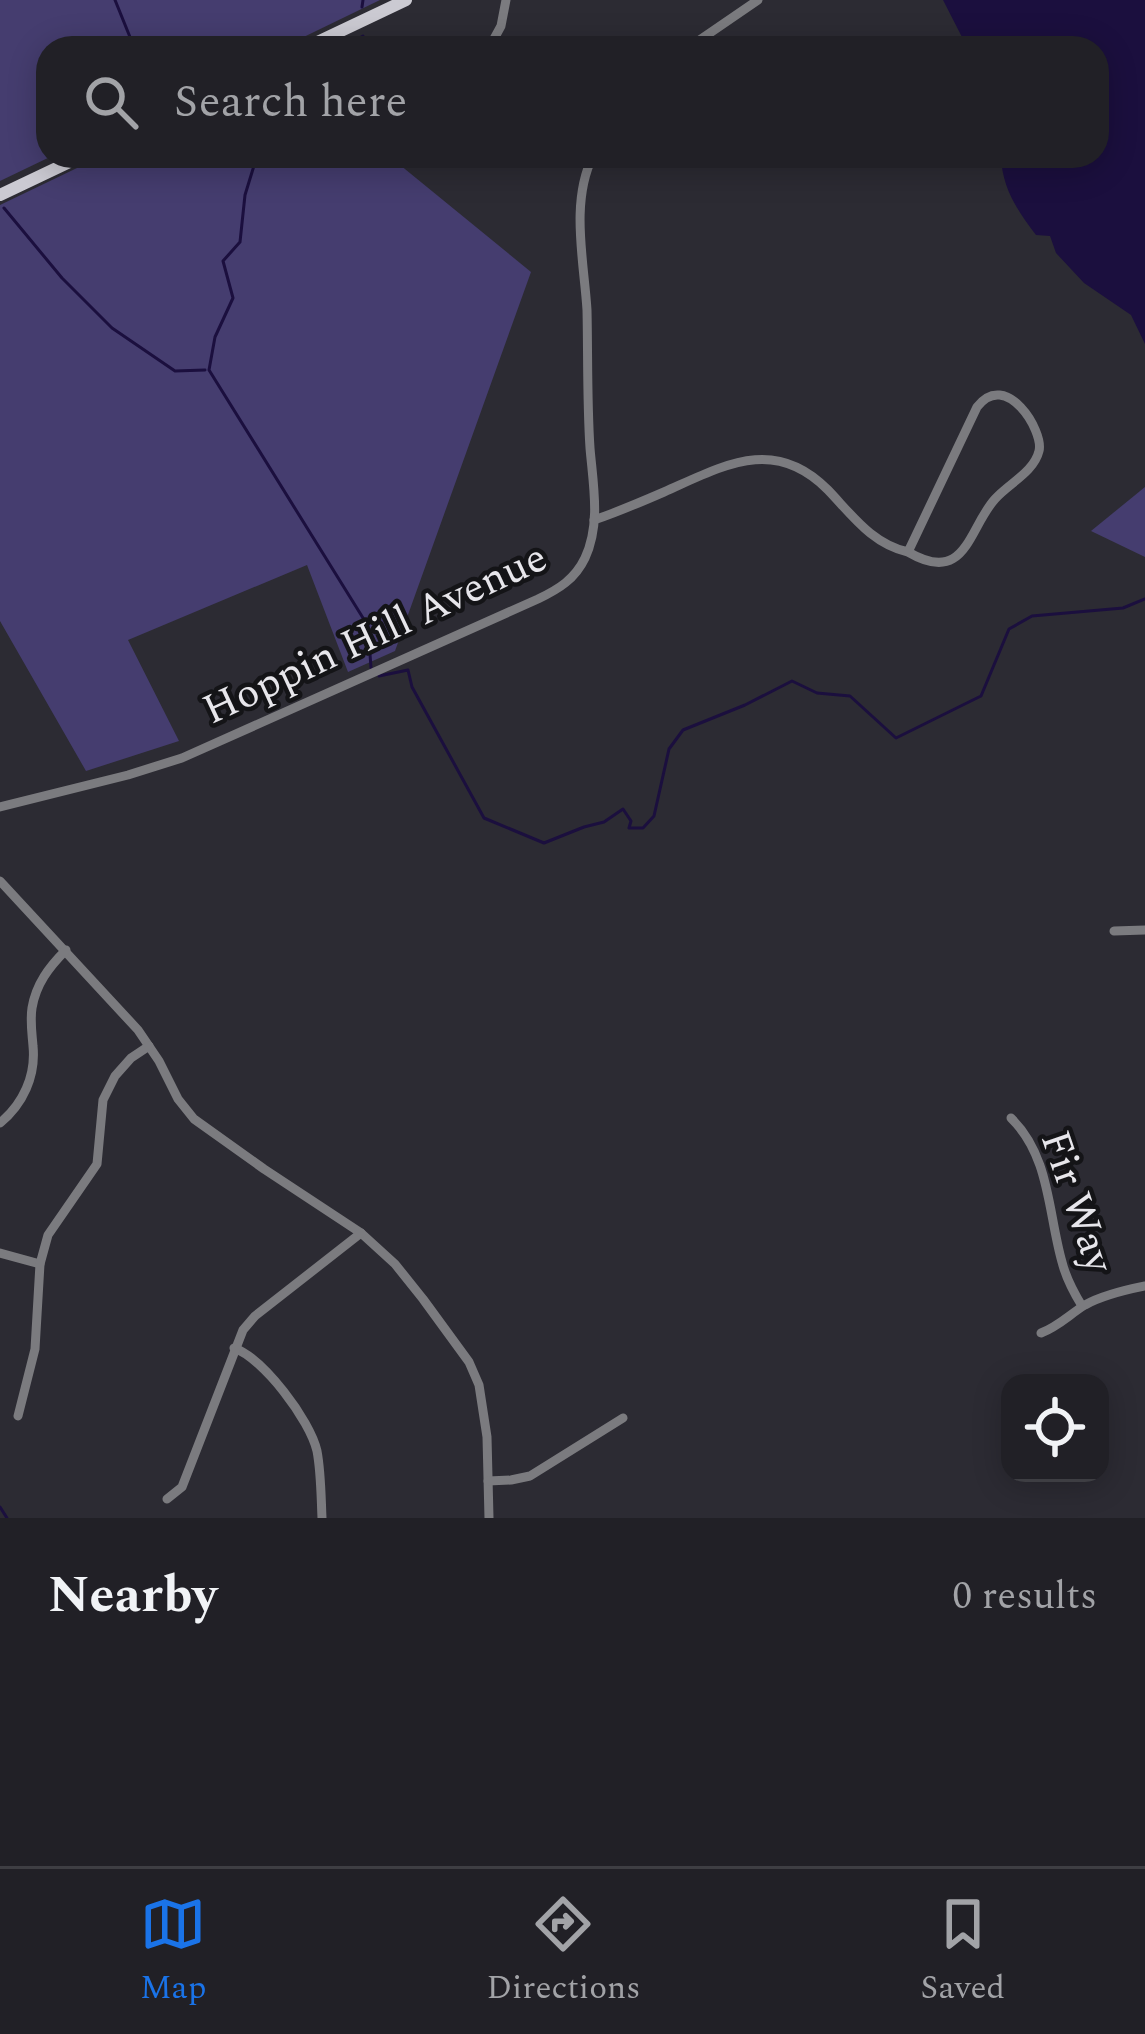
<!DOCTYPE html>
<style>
body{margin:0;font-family:Spectral,serif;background:#29282e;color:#f1f3f6}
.controls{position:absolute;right:36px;bottom:36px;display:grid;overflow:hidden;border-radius:24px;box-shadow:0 6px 30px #0003}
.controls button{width:108px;height:108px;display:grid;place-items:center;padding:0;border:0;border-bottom:3px solid #3e3e43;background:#212026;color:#f1f3f6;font:60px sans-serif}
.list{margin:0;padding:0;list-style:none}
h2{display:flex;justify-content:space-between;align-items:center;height:156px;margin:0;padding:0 48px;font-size:51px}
h2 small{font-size:39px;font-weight:400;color:#a2a3a7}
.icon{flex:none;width:66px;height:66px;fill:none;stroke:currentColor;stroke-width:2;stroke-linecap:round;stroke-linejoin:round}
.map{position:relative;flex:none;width:1145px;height:1518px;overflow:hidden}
.search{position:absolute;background:#212026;box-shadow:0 6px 30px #0003;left:36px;right:36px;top:36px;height:132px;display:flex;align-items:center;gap:30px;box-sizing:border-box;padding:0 42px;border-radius:36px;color:#a2a3a7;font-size:45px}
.sheet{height:348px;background:#212026}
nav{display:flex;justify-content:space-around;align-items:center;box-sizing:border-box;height:168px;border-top:3px solid #3e3e43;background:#212026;font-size:33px;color:#a2a3a7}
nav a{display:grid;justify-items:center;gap:6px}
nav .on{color:#1a73e8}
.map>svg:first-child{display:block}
.green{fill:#453d6f}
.water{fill:#1b0f3e}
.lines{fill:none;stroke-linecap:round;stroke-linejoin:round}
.stream{stroke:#1b0f3e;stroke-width:3}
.minor{stroke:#7b7b7f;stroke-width:9}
.major{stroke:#cbcad2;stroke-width:12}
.labels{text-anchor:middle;stroke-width:9;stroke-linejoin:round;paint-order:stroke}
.street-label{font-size:42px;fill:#e7e6eb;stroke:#141417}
</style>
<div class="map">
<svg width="1145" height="1518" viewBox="0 0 1145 1518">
<rect width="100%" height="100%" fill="#2c2b33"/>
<g class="green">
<polygon points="0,0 380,0 281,48 48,48 48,156 52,156 0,181"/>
<polygon points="102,156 389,156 531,272 395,651 348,672 307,565 128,640 179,741 86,771 0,621 0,205"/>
<polygon points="1145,487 1145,557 1091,531"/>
</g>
<path class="water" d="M943,0H1145V344L1131,315L1084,283L1056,253L1050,236L1036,235C1017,210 1002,188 1001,156H1097V48H971L964,41Z"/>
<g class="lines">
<g class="stream">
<polyline points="115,0 132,42"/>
<polyline points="362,7 363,0"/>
<polyline points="342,48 363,36"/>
<polyline points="257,156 245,195 240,242 223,261 233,298 215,337 209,370 368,626 371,668"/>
<polyline points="4,208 62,278 112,328 175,371 205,370"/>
<polyline points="379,676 408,670 412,687 484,818 544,843 584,827 604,822 623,809 631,821 629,828 643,828 654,816 669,749 683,730 745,705 792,681 817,693 850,696 896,738 981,696 1009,629 1032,616 1123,608 1145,599"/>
<polyline points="0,1507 7,1518"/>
</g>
<g class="minor">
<polyline points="489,48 501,26 506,0"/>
<polyline points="688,48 758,0"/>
<path d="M594,520C618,512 641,502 664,492C723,466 774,435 828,490C852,515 872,544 908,552L977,407C1006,369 1044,431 1039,451C1034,472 1008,484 995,499C968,529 966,586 908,552"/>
<path d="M0,807L128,775L182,758L538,599C559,589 575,579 585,558C601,524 593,484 590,448C587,403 588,356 587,310C584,261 570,202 593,156"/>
<polyline points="0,881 138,1030 159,1061 178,1099 194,1119 264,1169 361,1233 395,1264 423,1299 469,1362 479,1385 487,1437 489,1518"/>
<polyline points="1114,931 1145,930"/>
<path d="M1011,1118C1050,1156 1048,1213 1062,1262C1066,1278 1074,1293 1082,1306"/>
<path d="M0,1123C23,1104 36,1076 33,1046C32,1033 30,1021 32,1008C36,984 49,967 66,950"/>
<polyline points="0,1253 40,1264"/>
<path d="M1041,1333C1059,1326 1070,1314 1085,1305C1103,1295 1125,1290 1145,1286"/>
<path d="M234,1348C263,1358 310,1420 317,1451C321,1472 321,1496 322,1518"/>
<polyline points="18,1416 35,1349 40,1264 48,1235 97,1164 103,1100 115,1076 131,1058 149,1046"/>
<polyline points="488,1481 511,1480 530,1476 623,1418"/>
<polyline points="167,1499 182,1487 243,1330 255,1316 361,1233"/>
</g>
<g class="major">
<polyline points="305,48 406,0"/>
<polyline points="0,195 82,156"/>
</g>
</g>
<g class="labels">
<g class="street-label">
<text transform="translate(374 632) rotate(-25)" y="15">Hoppin Hill Avenue</text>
<text transform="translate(1079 1201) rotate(71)" y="15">Fir Way</text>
</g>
</g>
</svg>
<div class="controls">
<button><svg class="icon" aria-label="locate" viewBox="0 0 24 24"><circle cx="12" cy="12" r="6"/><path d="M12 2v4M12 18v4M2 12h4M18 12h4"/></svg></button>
</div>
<div class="search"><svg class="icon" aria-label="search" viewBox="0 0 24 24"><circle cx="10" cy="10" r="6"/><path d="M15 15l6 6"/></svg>Search here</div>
</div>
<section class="sheet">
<h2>Nearby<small>0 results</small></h2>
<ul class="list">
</ul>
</section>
<nav>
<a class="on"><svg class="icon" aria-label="map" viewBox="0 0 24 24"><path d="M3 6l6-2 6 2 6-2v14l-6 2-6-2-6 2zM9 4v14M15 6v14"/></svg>Map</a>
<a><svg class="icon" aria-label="directions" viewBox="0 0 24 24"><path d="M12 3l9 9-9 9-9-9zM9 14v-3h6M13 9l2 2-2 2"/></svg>Directions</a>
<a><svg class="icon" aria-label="saved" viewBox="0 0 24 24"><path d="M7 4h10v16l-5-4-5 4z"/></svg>Saved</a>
</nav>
